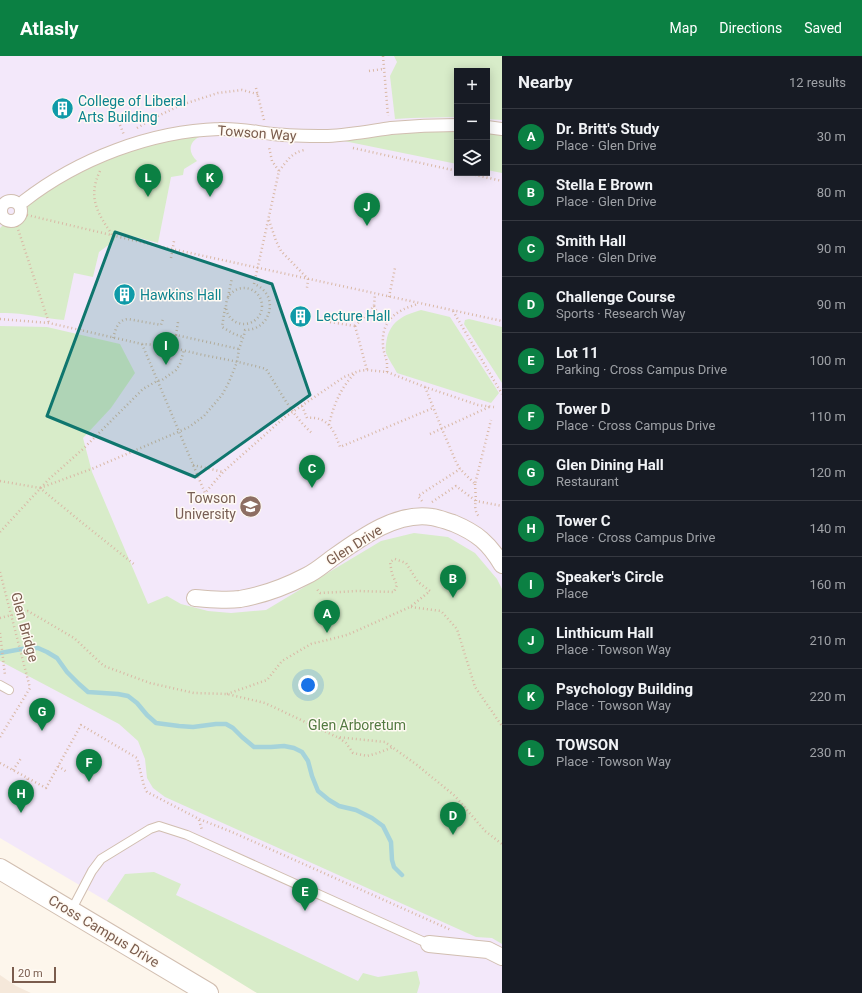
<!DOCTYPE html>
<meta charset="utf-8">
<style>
body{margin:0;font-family:Roboto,sans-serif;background:#242831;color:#f1f3f6}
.controls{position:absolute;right:12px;top:12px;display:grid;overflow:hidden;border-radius:0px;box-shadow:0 2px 10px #0003}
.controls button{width:36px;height:36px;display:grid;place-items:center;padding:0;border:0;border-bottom:1px solid #363941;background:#171b24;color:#f1f3f6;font:20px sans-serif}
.scale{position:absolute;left:12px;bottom:10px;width:44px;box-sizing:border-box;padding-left:4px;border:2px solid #7a5c4d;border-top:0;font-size:11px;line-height:14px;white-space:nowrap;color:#7a5c4d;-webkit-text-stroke:3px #fffaf3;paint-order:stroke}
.you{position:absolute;left:308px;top:629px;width:14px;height:14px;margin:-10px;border:3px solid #fff;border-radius:50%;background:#1a73e8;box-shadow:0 0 0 6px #1a73e833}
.badge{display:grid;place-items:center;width:26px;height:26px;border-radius:50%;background:#0b8043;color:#fff;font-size:13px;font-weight:700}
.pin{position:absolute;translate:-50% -33px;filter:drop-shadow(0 1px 2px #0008)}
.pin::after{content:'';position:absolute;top:21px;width:14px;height:12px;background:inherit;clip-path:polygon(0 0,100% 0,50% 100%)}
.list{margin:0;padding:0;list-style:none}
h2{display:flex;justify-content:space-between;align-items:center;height:52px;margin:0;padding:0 16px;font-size:17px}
h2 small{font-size:13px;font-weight:400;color:#9ea1a6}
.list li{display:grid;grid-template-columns:26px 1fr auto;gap:12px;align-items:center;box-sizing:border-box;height:56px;padding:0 16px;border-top:1px solid #363941}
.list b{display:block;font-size:15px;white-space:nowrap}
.list p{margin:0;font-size:13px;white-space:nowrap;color:#9ea1a6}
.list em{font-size:13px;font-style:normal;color:#9ea1a6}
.icon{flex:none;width:22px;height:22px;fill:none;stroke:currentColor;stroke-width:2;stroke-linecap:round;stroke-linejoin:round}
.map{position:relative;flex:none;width:502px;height:937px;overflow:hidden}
header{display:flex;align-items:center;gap:24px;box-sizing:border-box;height:56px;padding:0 20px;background:#0b8043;color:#fff}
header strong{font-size:19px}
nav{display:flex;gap:22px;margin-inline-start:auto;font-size:14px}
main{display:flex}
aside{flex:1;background:#171b24}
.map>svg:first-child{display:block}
.residential{fill:#f5e8da}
.education{fill:#f3e8fa;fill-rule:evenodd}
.green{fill:#d8ecc9}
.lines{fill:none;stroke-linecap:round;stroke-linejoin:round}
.stream{stroke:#a5d3da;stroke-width:4.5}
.service-casing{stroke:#d1beb0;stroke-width:10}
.pedestrian-casing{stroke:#d1beb0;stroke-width:14}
.minor-casing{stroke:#d1beb0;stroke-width:18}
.tertiary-casing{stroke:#d1beb0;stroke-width:22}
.path{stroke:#d9b8a5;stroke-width:2.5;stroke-dasharray:1 3;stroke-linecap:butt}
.service{stroke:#fff;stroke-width:8}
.pedestrian{stroke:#fff;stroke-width:12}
.minor{stroke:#fff;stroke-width:16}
.tertiary{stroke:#fff;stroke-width:20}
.path-bridge{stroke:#d9b8a5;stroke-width:2.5;stroke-dasharray:1 3;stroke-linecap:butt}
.marked{fill:#0f766e;fill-opacity:0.2;stroke:#0f766e;stroke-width:3;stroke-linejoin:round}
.labels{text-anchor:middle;stroke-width:3;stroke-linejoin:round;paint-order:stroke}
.culture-label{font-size:14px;fill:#0d838f;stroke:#fffaf3;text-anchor:start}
.street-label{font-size:14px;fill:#7a5c4d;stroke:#fffaf3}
.education-label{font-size:14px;fill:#785e54;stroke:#fffaf3;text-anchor:end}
.park-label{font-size:14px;fill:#537a41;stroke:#fffaf3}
</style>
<header>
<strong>Atlasly</strong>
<nav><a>Map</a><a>Directions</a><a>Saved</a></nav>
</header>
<main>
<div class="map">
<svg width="502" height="937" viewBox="0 0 502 937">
<rect width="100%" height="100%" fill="#fdf6ec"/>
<polygon class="residential" points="0,919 16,930 31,937 0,937"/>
<path class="education" d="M0,0H502V937H260L242,927L130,859L0,782ZM457,15H487V117H457Z"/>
<g class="green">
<polygon points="394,0 502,0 502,64 487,63 487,15 457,15 457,61 411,62 395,63 390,20 397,6"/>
<polygon points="447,75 457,75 457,108 339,84 419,76"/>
<polygon points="487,77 502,78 502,117 487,114"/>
<path d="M201,80C189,85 187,96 197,105L184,113L183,119L171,121L158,187L117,176L114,185L99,196L93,221L74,217L64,264C42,262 21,256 0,257V172L3,169C18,176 30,164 27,149C38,141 50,133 62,126C92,109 125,95 159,87C173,84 187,82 201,80Z"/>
<path d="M421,254L450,261L499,337L491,347L397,317C394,311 389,304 386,297C385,293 386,287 387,282C392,264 404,259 421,254Z"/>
<polygon points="469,263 502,271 502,327 464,268 465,264"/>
<polygon points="0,270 47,271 120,288 135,317 111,352 83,382 92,416 148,548 167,540 181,548 208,555 231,557 266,554 381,485 414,477 448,481 475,497 497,523 502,533 502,888 492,882 476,881 165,741 153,732 147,722 145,703 138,685 119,668 0,605"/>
<polygon points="154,816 181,828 176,839 358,925 363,917 378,921 417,915 420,927 417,937 257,937 107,845 125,818"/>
</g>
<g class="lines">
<polyline class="stream" points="0,597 27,592 38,592 47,596 57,602 67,616 79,628 88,636 118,638 128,640 137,647 147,659 156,667 179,670 193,671 216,668 226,668 233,672 242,681 254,691 271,691 284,690 294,692 302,696 308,705 312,720 318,735 329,744 339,750 356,754 372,762 383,770 391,786 392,804 394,811 402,819"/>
<defs>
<g id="service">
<polyline points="0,629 9,634"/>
<polyline points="71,855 92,815 101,803 150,773 159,770 187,779 429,888"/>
</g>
<g id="pedestrian">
<polyline points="487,71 502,73"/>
<circle cx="11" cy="155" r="10"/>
<path d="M24,145C78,103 151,75 219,73C238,72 255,76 273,78C291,80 310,80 328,80C349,79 370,75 391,72C413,70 435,69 457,69"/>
</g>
<g id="minor">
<path d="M195,542C210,543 225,545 240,543C263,539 285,531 306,520C315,516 323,509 331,503C359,483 396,455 432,461C439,462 446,465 453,467C477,477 489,487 502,509"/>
<polyline points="429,888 488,894 502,901"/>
</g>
<polyline id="tertiary" points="0,813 208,937"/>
</defs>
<use href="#service" class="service-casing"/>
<use href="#pedestrian" class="pedestrian-casing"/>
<use href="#minor" class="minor-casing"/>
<use href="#tertiary" class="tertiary-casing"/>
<g class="path">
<polyline points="383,0 388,60"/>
<polyline points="369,15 383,13"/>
<polyline points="256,32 264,64"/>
<polyline points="120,69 124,79"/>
<polyline points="137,72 154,62 181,49 218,37 242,34 257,38 258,37"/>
<polyline points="353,92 457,115"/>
<path d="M100,115C87,142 98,158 113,180"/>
<path d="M279,115C287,105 291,97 304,94"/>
<polyline points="467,117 502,125"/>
<polyline points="27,159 149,188 502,265"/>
<polyline points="269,164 276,185 281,195 308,223 307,232"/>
<polyline points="17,170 49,267"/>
<circle cx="244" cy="250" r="18"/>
<polyline points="228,241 232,222"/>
<polyline points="389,241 395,212"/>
<polyline points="374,250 380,263"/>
<polyline points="225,252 222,271 234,278 243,281"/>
<polyline points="453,255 502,338"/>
<polyline points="367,258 388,266"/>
<path d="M0,263L49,267L142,288C164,289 181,294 203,299C224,303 245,307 266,313C280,335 293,361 313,378"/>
<polyline points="330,266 355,270"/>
<polyline points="355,270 367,314"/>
<polyline points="355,270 367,258 374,250 375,238"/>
<polyline points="80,274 82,265"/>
<polyline points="176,279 178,266"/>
<path d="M113,282C116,273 117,264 128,263L161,269L163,263"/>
<polyline points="142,288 205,437 223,416 285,361 344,321 359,315 367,314 387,316 425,331 478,349 494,351"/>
<polyline points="174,292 176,279 239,293"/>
<path d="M387,316C387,313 387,310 387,307C386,301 383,295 383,289C381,264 397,254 418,248"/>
<polyline points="425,331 442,373 456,406 460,413 475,428 491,364"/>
<path d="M302,350L307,362C328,360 334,374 340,391L433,352"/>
<path d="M329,369C333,350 341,331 355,317"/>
<polyline points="430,378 489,351"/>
<polyline points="193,409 223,416"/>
<polyline points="0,425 40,432 80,465 135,509"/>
<polyline points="475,428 476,445 502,450"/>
<path d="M40,432L94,412L178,376L189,371L204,360L222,339L229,326L237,306L239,293L244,279L245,274C272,274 280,238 254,228L279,115L272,105L269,91"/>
<polyline points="422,445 418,440 460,413"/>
<path d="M432,446L456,430L476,445C474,452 476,457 480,462"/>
<polyline points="0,476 48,424 83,393 143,333 157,325 162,324 176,314 180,308 184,294"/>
<polyline points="411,551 441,555 457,573 475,631 502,670"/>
<polyline points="0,562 28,555 74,582 104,610 150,627 194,637 227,638 265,647 337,681 385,686 417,709 455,740 485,775 502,788"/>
<polyline points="0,577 5,619"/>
<polyline points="227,638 267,624 282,605 311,588 347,579 410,551 430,535 418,526 406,507 395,503 390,506 392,518 397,529 394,536 358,535 320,537 316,532"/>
<polyline points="0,681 30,632"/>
<polyline points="339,682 346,687 353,697 367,700 378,697 393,691"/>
<polyline points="0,707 46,732 81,669 137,702 144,730 147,736 199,763 232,776 451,874"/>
<polyline points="58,710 67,716"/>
<polyline points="13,714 22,701"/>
<polyline points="23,735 28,722"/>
<polyline points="199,764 202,774"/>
</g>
<use href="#service" class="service"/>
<use href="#pedestrian" class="pedestrian"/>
<use href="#minor" class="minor"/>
<use href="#tertiary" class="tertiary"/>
<g class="path-bridge">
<polyline points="171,202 174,185"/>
<polyline points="0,516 30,632"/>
</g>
</g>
<path class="marked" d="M115,176L272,228L310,339L195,421L47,360Z"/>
<defs>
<symbol id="building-disc" viewBox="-11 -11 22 22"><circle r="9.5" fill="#0f9aa8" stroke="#fffaf3"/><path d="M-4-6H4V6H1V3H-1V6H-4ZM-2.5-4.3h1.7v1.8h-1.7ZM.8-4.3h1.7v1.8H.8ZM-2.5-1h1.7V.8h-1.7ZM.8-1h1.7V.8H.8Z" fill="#fff"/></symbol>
<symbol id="university-disc" viewBox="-11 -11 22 22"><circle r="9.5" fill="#8d6e63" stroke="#fffaf3"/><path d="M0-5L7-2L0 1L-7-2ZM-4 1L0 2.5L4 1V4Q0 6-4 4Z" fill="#fff"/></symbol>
</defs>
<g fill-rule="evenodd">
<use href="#building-disc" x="50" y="40" width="25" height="25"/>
<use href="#building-disc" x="112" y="226" width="25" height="25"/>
<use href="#building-disc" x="288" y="248" width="25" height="25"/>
<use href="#university-disc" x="238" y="438" width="25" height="25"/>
</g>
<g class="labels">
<g class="culture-label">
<text x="78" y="50">College of Liberal<tspan x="78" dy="16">Arts Building</tspan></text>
<text x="140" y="244">Hawkins Hall</text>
<text x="316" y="265">Lecture Hall</text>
</g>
<g class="street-label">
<text transform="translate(257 77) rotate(4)" y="5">Towson Way</text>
<text transform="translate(354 489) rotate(-32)" y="5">Glen Drive</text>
<text transform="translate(25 571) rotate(75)" y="5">Glen Bridge</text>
<text transform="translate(104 875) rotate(31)" y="5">Cross Campus Drive</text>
</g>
<g class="education-label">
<text x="236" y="447">Towson<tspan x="236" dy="16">University</tspan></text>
</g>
<g class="park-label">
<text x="357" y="674">Glen Arboretum</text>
</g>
</g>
</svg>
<div class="controls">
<button>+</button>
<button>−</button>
<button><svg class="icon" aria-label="layers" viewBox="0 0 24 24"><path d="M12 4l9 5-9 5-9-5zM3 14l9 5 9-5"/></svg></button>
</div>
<div class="scale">20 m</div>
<div class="you"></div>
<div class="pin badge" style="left:327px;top:577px">A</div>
<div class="pin badge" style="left:453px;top:542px">B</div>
<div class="pin badge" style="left:312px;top:432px">C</div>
<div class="pin badge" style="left:453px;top:779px">D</div>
<div class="pin badge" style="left:305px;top:855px">E</div>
<div class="pin badge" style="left:89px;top:726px">F</div>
<div class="pin badge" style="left:42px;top:675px">G</div>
<div class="pin badge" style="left:21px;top:757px">H</div>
<div class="pin badge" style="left:166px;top:309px">I</div>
<div class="pin badge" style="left:367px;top:170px">J</div>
<div class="pin badge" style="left:210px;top:141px">K</div>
<div class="pin badge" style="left:148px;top:141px">L</div>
</div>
<aside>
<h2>Nearby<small>12 results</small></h2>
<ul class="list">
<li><span class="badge">A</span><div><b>Dr. Britt's Study</b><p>Place · Glen Drive</p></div><em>30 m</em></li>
<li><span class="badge">B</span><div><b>Stella E Brown</b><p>Place · Glen Drive</p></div><em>80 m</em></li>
<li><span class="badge">C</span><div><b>Smith Hall</b><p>Place · Glen Drive</p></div><em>90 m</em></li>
<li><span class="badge">D</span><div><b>Challenge Course</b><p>Sports · Research Way</p></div><em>90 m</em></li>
<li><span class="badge">E</span><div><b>Lot 11</b><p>Parking · Cross Campus Drive</p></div><em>100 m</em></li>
<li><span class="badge">F</span><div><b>Tower D</b><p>Place · Cross Campus Drive</p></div><em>110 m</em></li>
<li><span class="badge">G</span><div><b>Glen Dining Hall</b><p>Restaurant</p></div><em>120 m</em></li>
<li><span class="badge">H</span><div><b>Tower C</b><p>Place · Cross Campus Drive</p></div><em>140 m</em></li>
<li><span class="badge">I</span><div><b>Speaker's Circle</b><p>Place</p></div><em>160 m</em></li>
<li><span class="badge">J</span><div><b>Linthicum Hall</b><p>Place · Towson Way</p></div><em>210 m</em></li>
<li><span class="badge">K</span><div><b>Psychology Building</b><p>Place · Towson Way</p></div><em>220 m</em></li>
<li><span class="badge">L</span><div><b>TOWSON</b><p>Place · Towson Way</p></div><em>230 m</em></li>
</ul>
</aside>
</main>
